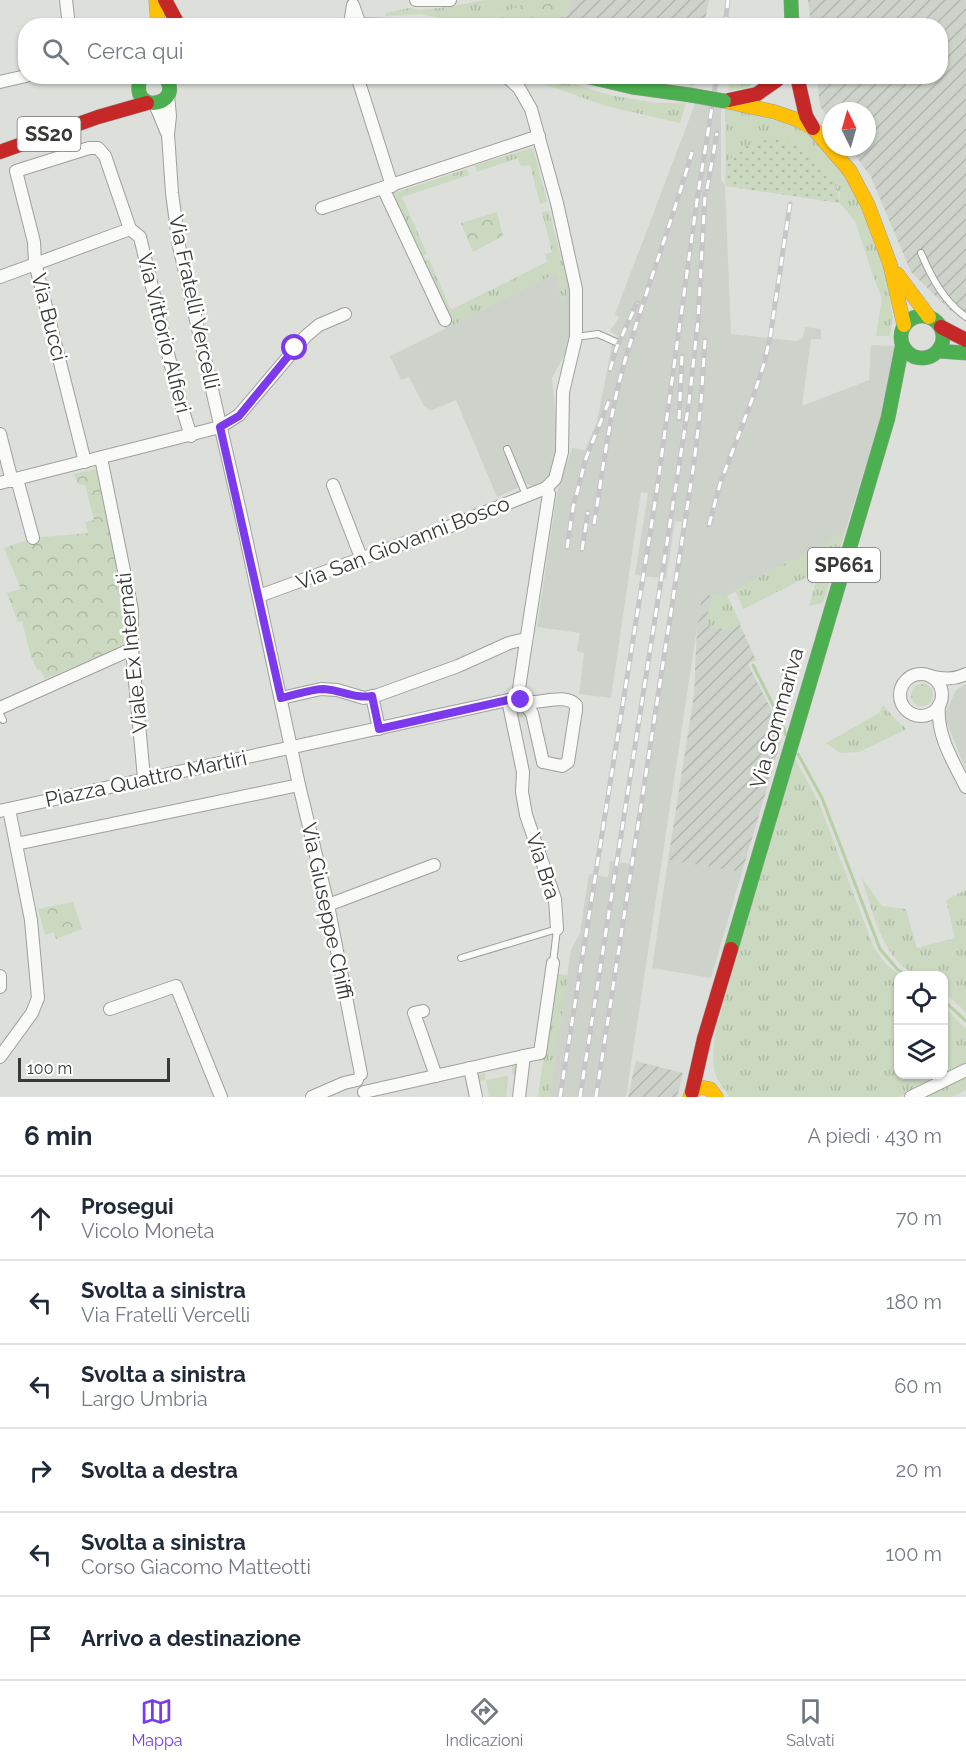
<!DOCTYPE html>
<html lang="it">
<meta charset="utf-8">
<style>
body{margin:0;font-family:Raleway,sans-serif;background:#f2f2f3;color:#1f2937}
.controls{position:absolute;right:18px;bottom:18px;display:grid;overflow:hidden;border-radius:12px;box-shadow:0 2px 4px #0004}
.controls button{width:54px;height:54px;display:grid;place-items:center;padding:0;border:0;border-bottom:2px solid #e0e1e3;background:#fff;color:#1f2937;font:30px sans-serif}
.compass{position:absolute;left:822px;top:102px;width:54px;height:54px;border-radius:50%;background:#fff;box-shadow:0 2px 4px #0004;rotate:355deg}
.scale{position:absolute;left:18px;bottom:15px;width:152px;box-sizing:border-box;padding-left:6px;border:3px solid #383a37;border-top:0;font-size:16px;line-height:21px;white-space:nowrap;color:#383a37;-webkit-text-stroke:4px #fff;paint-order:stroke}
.stop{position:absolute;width:18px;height:18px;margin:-14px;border:4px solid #7c3aed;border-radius:50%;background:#fff}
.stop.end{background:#7c3aed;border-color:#fff;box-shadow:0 2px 6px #0008}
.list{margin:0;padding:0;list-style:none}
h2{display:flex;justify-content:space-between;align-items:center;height:78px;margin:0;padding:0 24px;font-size:26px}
h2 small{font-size:20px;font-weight:400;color:#747a83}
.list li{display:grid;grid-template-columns:39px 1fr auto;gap:18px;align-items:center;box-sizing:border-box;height:84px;padding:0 24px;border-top:2px solid #e0e1e3}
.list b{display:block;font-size:22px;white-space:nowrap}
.list p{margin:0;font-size:20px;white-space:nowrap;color:#747a83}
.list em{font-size:20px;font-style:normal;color:#747a83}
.icon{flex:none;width:33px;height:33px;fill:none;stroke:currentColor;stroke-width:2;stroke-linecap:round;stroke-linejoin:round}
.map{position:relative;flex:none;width:966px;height:1097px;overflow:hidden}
.search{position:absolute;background:#fff;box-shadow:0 2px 4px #0004;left:18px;right:18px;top:18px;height:66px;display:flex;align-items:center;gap:15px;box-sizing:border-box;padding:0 21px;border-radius:24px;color:#747a83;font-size:22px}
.sheet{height:582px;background:#fff}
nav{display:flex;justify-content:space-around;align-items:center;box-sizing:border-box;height:84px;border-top:2px solid #e0e1e3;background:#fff;font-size:16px;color:#747a83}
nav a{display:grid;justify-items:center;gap:3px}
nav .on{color:#7c3aed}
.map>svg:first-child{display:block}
.built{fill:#cdd3ca}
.industrial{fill:url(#industrial-furrows)}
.grass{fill:url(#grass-tufts)}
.park{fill:url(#park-crowns)}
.garden{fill:url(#garden-dots)}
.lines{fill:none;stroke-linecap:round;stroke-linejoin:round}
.stream{stroke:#b7cfa4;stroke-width:3}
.lane-casing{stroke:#9da09c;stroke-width:8}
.street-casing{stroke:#9da09c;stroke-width:14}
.fast-casing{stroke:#9da09c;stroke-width:15}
.slow-casing{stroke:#9da09c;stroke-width:15}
.jam-casing{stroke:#9da09c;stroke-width:15}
.lane{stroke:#fafaf9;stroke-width:6}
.street{stroke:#fafaf9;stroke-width:12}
.fast{stroke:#4caf50;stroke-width:14}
.slow{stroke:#ffc107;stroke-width:14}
.jam{stroke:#c62828;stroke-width:14}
.rail-casing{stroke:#c5c6c5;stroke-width:5}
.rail{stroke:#fff;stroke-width:3;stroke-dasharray:9;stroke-linecap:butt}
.fast-bridge-casing{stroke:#9da09c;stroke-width:15;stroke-linecap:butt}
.fast-bridge{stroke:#4caf50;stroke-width:14}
.route{stroke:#7c3aed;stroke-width:8}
.labels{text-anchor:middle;stroke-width:5;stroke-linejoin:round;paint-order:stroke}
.shield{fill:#fff;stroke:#747573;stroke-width:1.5}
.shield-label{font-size:20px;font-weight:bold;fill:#383a37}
.street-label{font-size:21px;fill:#383a37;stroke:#fff}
</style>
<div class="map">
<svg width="966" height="1097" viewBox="0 0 966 1097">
<defs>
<pattern id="industrial-furrows" width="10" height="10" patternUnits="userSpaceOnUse" patternTransform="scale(1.5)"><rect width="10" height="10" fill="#cdd3ca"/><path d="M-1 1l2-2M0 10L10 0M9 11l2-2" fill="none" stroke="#b1b6ae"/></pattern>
<pattern id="grass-tufts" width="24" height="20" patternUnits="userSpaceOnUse" patternTransform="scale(1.5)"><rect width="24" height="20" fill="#cbd9c1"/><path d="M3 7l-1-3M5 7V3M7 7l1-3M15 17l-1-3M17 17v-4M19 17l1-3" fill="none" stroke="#afbba6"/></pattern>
<pattern id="park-crowns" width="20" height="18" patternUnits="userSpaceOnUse" patternTransform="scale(1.5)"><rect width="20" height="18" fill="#cbd9c1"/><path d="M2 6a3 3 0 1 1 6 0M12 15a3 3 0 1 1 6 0" fill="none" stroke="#afbba6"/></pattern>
<pattern id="garden-dots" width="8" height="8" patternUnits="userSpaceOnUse" patternTransform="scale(1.5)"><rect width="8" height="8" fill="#cbd9c1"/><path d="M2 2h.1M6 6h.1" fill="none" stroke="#afbba6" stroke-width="1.8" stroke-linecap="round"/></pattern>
</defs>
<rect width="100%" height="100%" fill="#dcdfda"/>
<g class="built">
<polygon points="695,104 721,108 721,179 725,186 731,334 796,341 803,338 805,327 821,329 821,339 811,339 802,406 869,380 871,345 895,346 889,391 845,532 727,596 702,595 626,1097 549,1097 571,950 580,933 589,874 608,877 610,861 631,864 683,522 675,521 666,579 635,575 648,493 641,492 611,698 579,694 584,653 577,651 580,633 537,627 557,493 572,448 585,450 597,422 612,345 618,336 610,331 619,318 615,314"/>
<polygon points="565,264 571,301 569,347 552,378 560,451 550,477 545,482 532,486 526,484 497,497 456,400 430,411 424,406 409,377 401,380 390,356 445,329 443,322"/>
<polygon points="966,684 966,770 944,716 956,690"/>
<polygon points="668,860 742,872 711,978 652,968"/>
</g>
<g class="industrial">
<polygon points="572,0 709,0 704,25 563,26"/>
<polygon points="808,0 966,0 966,316 951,311 911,272 871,177 849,147 867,147 867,111 831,111 831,122 820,106 817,77 940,76 940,26 811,25"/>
<polygon points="702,595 727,596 756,660 748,664 780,727 782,738 742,872 668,860 694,695 697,628"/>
<polygon points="636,1061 683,1073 677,1097 628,1097"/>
</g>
<g class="grass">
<polygon points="485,0 532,0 489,20 500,25 470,25 422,14 386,16 385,13 410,8 419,10 448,7"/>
<polygon points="524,77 552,77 609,95 656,103 686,103 680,123 606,106"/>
<polygon points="640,77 696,76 696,77 694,86"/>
<polygon points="730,77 766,77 746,88 728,91"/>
<polygon points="725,106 804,129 848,171 884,264 893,319 890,336 876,336 882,298 872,273 855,221 840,203 840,192 746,146 726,162"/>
<polygon points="533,148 547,202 540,204 530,165 521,166 518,158 477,172 475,165"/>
<polygon points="467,169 469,175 402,197 427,254 420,257 392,194"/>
<polygon points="549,211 565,271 567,299 561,303 558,276 554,274 451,326 423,261 429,259 451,310 547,262 545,254 552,252 542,212"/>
<polygon points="845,532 823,603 809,606 819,571 743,609 735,590"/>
<polygon points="714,596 727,596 741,624 731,631 707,625 708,611"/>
<circle cx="922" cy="695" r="11"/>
<polygon points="883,705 895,719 907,729 859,752 840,753 826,743 879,713"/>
<path d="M793,755L819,803L874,948L886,964L900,975L898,1074H944V1007L966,1029V1064L899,1097H729C725,1088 719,1083 716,1076C711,1062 714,1045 716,1030Z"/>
<path d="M861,877L882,906L906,909L917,948L955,938L946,900L966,890V1012L944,992V975C935,975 923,978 915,974C881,958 873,910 861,877Z"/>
<polygon points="556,974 568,975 549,1097 538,1097"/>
<polygon points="517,1065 517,1074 508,1076 506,1097 489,1097 486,1080 478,1081 477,1074 485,1073 486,1080 513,1075 512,1066"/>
<polygon points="966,1077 966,1090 952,1097 923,1097"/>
</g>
<g class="park">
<polygon points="532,0 572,0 563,25 500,25 488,21"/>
<polygon points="497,212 503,236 473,252 461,223"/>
<polygon points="96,469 123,596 128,644 45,679 40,669 37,670 31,657 22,621 18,622 7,593 21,589 4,548 33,538 88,533 85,522 94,520 85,485 78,484 74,474"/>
<polygon points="73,902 82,929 56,939 54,932 45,935 38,909"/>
</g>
<path class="garden" d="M777,137C785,141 796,144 804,149C820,161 840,183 840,203L725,186L726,162L746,146Z"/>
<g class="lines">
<g class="stream">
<polyline points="753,665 781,721 786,735"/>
<polyline points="798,754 822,798 880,949 898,970 907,975"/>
<polyline points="944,1001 966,1021"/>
</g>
<defs>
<g id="lane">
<path d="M921,253C932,279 944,301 966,317"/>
<polyline points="576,337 598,334 616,342"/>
<polyline points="507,449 526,495"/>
<polyline points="0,714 3,720"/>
<polyline points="461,958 557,929 553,963"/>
</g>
<g id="street">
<polyline points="66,0 69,26"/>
<polyline points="416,0 450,0"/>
<polyline points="350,24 353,5 359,22"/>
<polyline points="357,76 392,186"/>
<polyline points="506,76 519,88 531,109 557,203 576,289 576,337 563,392 562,452 555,479 546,488 549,494 524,655 519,689 521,700"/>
<polyline points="0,82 26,76"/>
<polyline points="168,95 170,116 168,134 172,193 179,246 243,524 299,785 328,905 361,1074"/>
<polyline points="155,104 167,133"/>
<polyline points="383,188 445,320"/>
<polyline points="322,208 539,136"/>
<polyline points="0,277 130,229"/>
<polyline points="0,434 12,481"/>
<polyline points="101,458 132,610 132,649 144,778"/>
<polyline points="85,462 35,263 34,242 16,171 89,148 98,148 105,156 130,229 140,237 178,395 191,436"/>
<polyline points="17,479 33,538"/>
<polyline points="0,483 220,427 239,415 306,336 319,325 345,314"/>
<polyline points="333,485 362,560"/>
<polyline points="259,596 448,527 546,488"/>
<circle cx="921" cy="695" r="21"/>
<path d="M930,676C943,679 954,680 966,674"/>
<polyline points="372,696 379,729"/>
<polyline points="281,698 321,689 337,690 364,698 378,695 458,666 509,643 526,639"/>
<polyline points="508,700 523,772 522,792 526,815 555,899 557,929"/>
<polyline points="521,700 532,713 543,762"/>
<path d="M939,705C936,735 953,761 966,787"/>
<polyline points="0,708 132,649"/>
<path d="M0,811L508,700C517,700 525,702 533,702C546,702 566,694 576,705V710L568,762L562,766L543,762"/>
<polyline points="16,844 299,785"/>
<polyline points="328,905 434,865"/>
<polyline points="0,976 0,987"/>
<polyline points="110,1009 176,986 221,1097"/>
<polyline points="423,1011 414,1013 436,1076"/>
<polyline points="524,1056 540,1053 553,963"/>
<polyline points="0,1057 32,1013 38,998 31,920 9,809"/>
<polyline points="470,1068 476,1097"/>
<polyline points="364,1092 524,1056 519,1097"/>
<polyline points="312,1097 344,1083 357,1080"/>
<polyline points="911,1097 966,1070"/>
</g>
<g id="fast">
<polyline points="791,0 792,26"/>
<path d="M141,76C130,107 161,108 168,95C172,89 168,82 166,76"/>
<polyline points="585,76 632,87 690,95"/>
<circle cx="922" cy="337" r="21"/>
<polyline points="938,351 966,353"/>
<polyline points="731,949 888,418 902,347"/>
</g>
<g id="slow">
<polyline points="156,0 158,26"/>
<polyline points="364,25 426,26"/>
<polyline points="724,101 775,112 798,120 813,128 850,171 868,205 890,264 904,325"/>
<polyline points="897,274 929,317"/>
<polyline points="690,1097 692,1092 700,1087 710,1089 716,1097"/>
</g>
<g id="jam">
<polyline points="165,0 179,26"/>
<polyline points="797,76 806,116 813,128"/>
<polyline points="729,100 757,94 777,80"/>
<polyline points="0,152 98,117 147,103"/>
<polyline points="941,327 966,340"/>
<polyline points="692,1092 704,1039 731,949"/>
</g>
</defs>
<use href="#lane" class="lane-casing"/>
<use href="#street" class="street-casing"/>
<use href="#fast" class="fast-casing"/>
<use href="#slow" class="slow-casing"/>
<use href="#jam" class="jam-casing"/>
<use href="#lane" class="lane"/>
<use href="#street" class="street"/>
<use href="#fast" class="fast"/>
<use href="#slow" class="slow"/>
<use href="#jam" class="jam"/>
<defs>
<g id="rail">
<polyline points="725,26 728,0"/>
<polyline points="707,189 717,133"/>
<polyline points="610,370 616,349 637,303"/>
<polyline points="679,419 682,356"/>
<path d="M594,524C603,469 610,411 626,357C647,288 672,221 692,152"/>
<polyline points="709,525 720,484 753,397 764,364 770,338 790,204"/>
<polyline points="567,548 573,508 586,458 609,401"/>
<polyline points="582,550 588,512"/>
<polyline points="560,1097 656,496 697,200 717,76"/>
<polyline points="580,1097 689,402 698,321 705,195"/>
<polyline points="596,1097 694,463 701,403 705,340"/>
</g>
</defs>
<use href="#rail" class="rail-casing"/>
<use href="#rail" class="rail"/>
<defs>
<polyline id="fast-bridge" points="690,95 724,101"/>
</defs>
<use href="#fast-bridge" class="fast-bridge-casing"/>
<use href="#fast-bridge" class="fast-bridge"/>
</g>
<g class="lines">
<path class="route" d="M295,348L239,416L220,427L281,698C295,695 311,689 324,689C341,690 355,699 372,696L379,729L508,700H521"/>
</g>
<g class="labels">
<g class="shield">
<rect x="17.5" y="117" width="63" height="34" rx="4.5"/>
<rect x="808" y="548" width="72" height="34" rx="4.5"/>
</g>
<g class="shield-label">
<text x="49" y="141">SS20</text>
<text x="844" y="572">SP661</text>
</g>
<g class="street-label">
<text transform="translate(194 302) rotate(78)" y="7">Via Fratelli Vercelli</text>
<text transform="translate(49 317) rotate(76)" y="7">Via Bucci</text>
<text transform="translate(164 333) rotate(76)" y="7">Via Vittorio Alfieri</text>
<text transform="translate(403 543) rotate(-21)" y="7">Via San Giovanni Bosco</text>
<text transform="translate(132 653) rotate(-96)" y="7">Viale Ex Internati</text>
<text transform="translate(777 718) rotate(-74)" y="7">Via Sommariva</text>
<text transform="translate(146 779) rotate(-12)" y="7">Piazza Quattro Martiri</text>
<text transform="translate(543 866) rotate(72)" y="7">Via Bra</text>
<text transform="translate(327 911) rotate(78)" y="7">Via Giuseppe Chiffi</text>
</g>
</g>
</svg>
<div class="controls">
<button><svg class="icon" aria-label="locate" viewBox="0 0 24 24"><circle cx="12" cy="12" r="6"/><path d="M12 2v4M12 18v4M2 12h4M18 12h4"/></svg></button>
<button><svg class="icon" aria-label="layers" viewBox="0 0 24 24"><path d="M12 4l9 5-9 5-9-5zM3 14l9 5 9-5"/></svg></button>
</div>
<svg class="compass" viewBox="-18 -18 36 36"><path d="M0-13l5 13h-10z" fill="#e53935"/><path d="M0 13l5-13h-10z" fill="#747a83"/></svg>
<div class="scale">100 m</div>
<div class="stop" style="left:295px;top:348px"></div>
<div class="stop end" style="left:521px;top:700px"></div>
<div class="search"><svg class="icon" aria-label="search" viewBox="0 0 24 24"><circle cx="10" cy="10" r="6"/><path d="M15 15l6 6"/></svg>Cerca qui</div>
</div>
<section class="sheet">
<h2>6 min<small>A piedi · 430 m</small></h2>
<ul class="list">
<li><svg class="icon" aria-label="ahead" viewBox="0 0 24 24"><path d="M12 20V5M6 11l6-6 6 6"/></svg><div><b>Prosegui</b><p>Vicolo Moneta</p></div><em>70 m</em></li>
<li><svg class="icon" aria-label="left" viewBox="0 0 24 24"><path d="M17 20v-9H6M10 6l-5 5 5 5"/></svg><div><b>Svolta a sinistra</b><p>Via Fratelli Vercelli</p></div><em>180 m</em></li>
<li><svg class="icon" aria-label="left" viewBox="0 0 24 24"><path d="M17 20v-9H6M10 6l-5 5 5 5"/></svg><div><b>Svolta a sinistra</b><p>Largo Umbria</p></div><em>60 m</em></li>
<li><svg class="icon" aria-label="right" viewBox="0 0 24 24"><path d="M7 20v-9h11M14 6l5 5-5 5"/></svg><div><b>Svolta a destra</b></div><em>20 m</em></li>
<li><svg class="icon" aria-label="left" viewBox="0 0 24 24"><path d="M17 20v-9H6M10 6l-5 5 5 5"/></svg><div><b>Svolta a sinistra</b><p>Corso Giacomo Matteotti</p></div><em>100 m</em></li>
<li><svg class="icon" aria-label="arrive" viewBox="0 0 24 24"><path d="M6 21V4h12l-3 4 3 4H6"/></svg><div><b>Arrivo a destinazione</b></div></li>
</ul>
</section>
<nav>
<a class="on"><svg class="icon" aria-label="map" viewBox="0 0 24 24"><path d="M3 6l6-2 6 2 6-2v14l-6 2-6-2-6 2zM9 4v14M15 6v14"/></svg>Mappa</a>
<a><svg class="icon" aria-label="directions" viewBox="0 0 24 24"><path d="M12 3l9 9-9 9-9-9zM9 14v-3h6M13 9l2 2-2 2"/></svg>Indicazioni</a>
<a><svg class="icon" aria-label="saved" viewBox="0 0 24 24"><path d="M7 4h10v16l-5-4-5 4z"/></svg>Salvati</a>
</nav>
